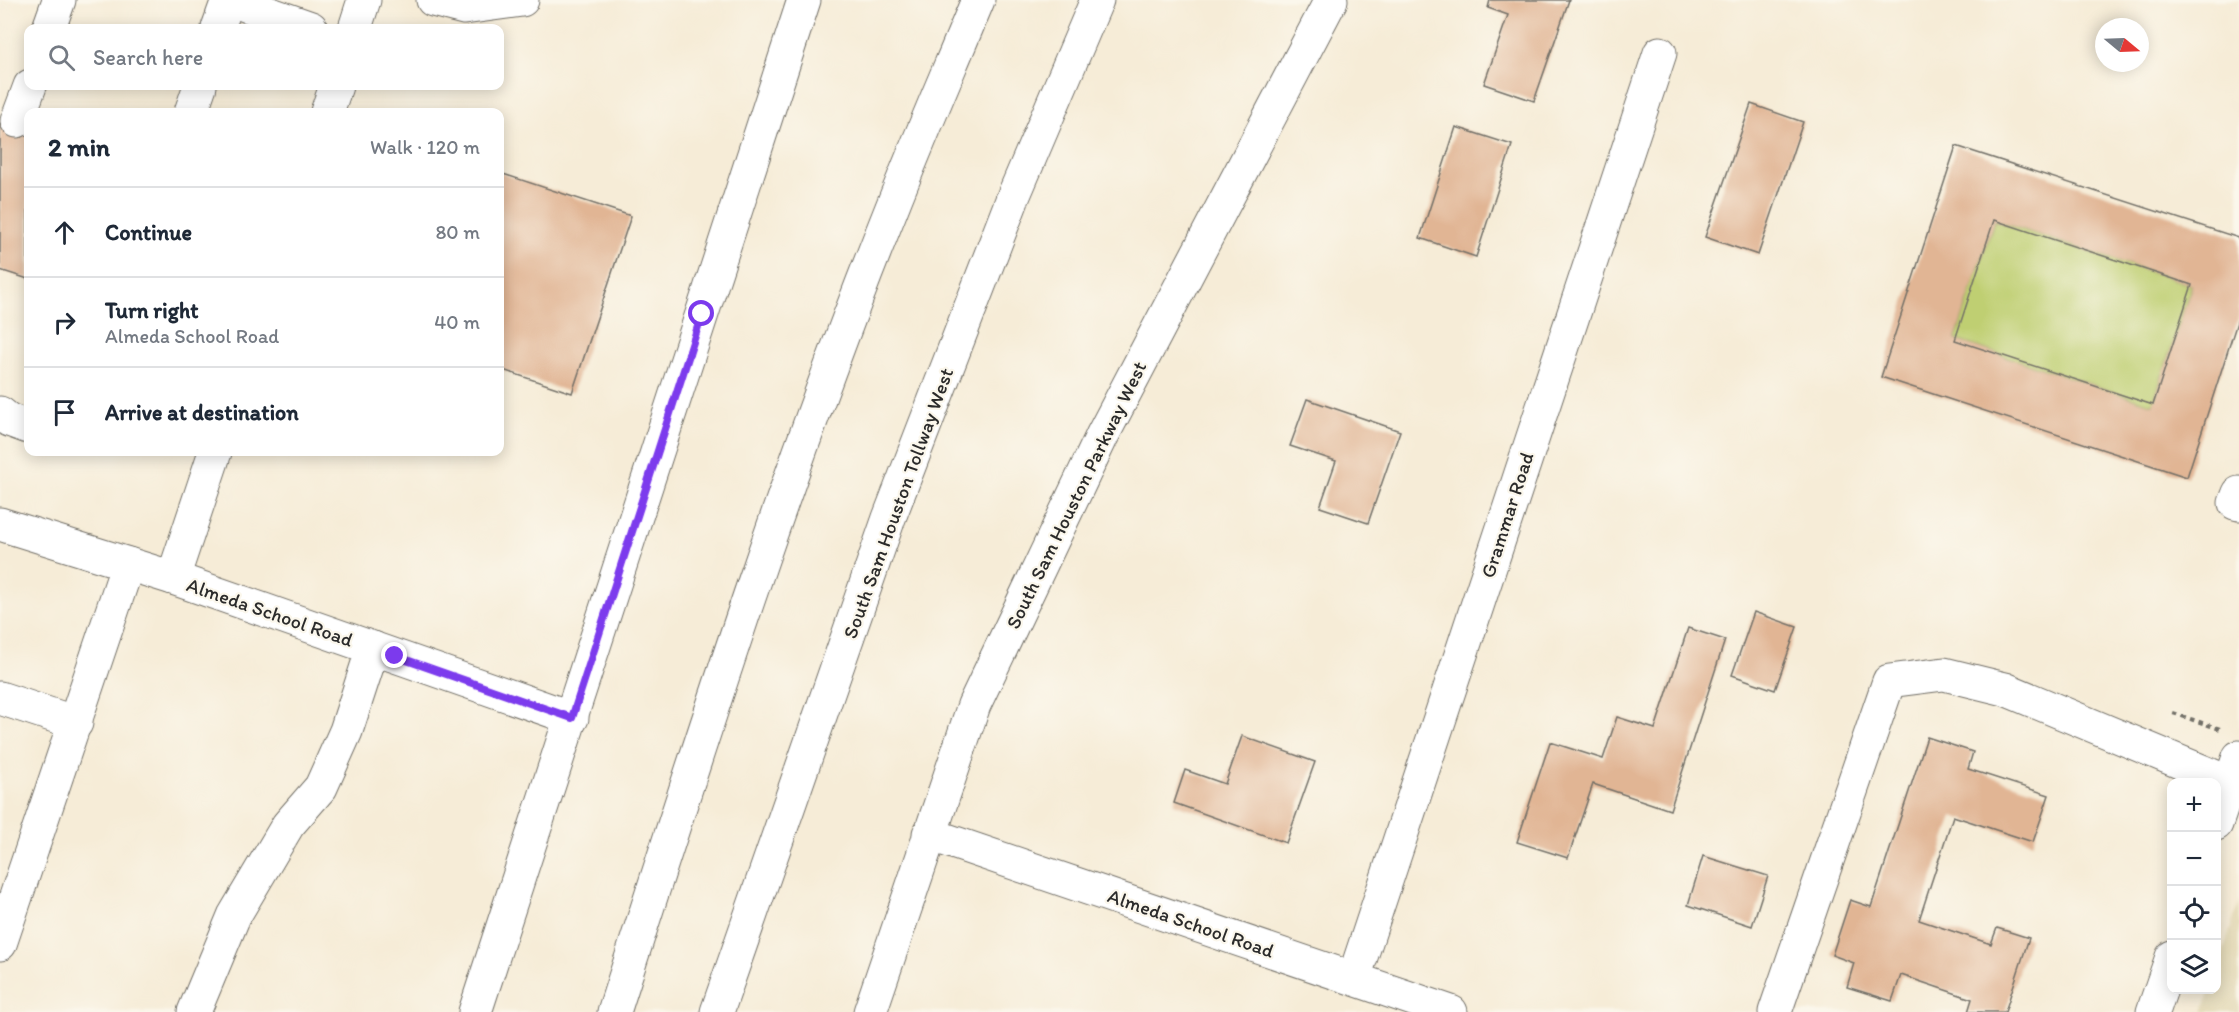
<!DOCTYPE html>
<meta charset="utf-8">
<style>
body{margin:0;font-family:Itim,sans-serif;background:#f2f2f3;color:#1f2937}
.controls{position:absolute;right:18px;bottom:18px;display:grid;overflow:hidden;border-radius:12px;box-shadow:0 3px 15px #0003}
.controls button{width:54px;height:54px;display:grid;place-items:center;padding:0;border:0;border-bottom:2px solid #e0e1e3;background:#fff;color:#1f2937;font:30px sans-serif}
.compass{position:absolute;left:2095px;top:18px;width:54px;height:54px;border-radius:50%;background:#fff;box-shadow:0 3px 15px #0003;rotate:109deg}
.stop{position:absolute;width:18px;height:18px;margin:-14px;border:4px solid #7c3aed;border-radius:50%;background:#fff}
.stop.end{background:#7c3aed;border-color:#fff;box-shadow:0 2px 6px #0008}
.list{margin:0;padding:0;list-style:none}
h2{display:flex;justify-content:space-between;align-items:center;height:78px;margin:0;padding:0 24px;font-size:26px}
h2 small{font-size:20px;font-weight:400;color:#747a83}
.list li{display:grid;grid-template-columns:39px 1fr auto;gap:18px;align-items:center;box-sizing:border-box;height:90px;padding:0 24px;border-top:2px solid #e0e1e3}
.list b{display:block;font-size:22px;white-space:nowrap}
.list p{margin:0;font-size:20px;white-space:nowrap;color:#747a83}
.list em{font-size:20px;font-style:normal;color:#747a83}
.icon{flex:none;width:33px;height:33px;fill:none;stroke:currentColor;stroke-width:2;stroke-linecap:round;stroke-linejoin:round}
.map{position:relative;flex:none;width:2239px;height:1012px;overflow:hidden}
.search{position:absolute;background:#fff;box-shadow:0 3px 15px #0003;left:24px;top:24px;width:480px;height:66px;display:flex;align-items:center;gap:15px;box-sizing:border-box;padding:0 21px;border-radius:12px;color:#747a83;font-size:22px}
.panel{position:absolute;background:#fff;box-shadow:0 3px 15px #0003;left:24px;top:108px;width:480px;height:348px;border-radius:12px}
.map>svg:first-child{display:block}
.built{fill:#e5dbba}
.green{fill:#bfcf72;stroke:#757d4e;stroke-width:1.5}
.building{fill:#e1b594;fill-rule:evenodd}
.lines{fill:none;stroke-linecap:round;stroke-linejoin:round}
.minor-casing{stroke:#726f67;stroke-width:35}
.major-casing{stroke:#726f67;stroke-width:35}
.highway-casing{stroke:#726f67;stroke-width:35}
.path{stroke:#726f67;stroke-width:4;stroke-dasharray:4.5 4.5;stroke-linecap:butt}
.minor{stroke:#fff;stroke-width:33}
.major{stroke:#fff;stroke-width:33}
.highway{stroke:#fff;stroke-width:33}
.route{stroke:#7c3aed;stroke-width:8}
.labels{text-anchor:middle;stroke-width:4.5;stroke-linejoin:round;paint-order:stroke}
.street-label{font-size:20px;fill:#2b2b2b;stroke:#fbf7ec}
</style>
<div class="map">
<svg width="2239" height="1012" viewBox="0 0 2239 1012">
<rect width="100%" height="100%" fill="#fbf7ec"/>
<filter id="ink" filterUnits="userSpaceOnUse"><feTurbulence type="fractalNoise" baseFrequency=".0167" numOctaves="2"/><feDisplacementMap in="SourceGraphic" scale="12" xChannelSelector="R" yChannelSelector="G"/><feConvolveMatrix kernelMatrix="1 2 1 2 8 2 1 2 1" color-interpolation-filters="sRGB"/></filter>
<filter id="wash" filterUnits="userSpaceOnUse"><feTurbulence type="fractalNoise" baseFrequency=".008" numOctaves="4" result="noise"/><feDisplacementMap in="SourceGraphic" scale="24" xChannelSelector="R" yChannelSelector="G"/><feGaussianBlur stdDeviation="1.35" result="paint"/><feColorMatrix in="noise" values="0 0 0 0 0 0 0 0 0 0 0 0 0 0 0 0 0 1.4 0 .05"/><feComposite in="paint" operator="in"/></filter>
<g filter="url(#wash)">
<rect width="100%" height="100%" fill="#f6ecd7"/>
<polygon class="built" points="2239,902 2239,1012 2203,1012 2210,990 2216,990 2217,971"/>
<polygon class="green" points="1994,220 2192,285 2153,405 1955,340"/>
<g id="blocks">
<g class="building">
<polygon points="1490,0 1569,0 1534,101 1484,84 1508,15 1488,8"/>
<polygon points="1751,104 1803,122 1758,255 1705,237"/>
<polygon points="0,123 28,132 28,279 0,270"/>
<polygon points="1456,127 1512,145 1476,257 1420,238"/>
<path d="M1956,146L2239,238V316L2187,477L1881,377ZM1994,220L2192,285L2153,405L1955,340Z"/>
<polygon points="500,173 631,216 572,393 500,369"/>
<polygon points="1307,399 1400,431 1368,523 1320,507 1336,461 1290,446"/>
<polygon points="1754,612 1797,627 1775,690 1732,675"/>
<polygon points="1688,628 1725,640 1670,810 1593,784 1568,858 1517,842 1550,742 1603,759 1617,717 1655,729"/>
<polygon points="1242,736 1315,762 1286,843 1174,803 1185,770 1225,784"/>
<polygon points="1927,737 1973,752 1968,769 2049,795 2033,842 1953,816 1919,920 1991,944 1997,928 2029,938 2005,1012 1968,1012 1972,999 1901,975 1892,1001 1847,987 1854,963 1832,955 1850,900 1871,907"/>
<polygon points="1703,856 1768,876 1752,926 1688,905"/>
</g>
</g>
</g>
<g filter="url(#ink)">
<use href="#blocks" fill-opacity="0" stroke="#726f67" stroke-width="1.5"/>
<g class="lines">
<defs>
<g id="minor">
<polyline points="231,0 311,28"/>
<polyline points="433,0 464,8 522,0"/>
<polyline points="49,28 59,0"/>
<polyline points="218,28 228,0"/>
<polyline points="355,28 364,0"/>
<polyline points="191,112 200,86"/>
<polyline points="327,112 336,86"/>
<polyline points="17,121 30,86"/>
<polyline points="0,413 9,420 28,427"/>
<polyline points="2239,493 2235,503 2239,504"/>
<polyline points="0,524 173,578 572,718"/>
<polyline points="173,578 215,452"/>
<polyline points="0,698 76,723"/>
<polyline points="2216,824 2239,757"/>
<polyline points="929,834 1451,1012"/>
<polyline points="0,944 128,564"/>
<polyline points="1354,978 1660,53"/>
<polyline points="194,1012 234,916 288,825 321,787 346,731 373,648"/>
<polyline points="1775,1012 1889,681 1944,674 2005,689 2230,783"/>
<polyline points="2153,1012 2172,957"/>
</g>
<g id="major">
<polyline points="475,1012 804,0"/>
<polyline points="870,1012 974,705 1102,436 1331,0"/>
</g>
<g id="highway">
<path d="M614,1012C700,743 786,472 891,210C919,139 949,70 978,0"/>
<polyline points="717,1012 889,518 1014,195 1097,0"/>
</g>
</defs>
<use href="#minor" class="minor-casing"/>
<use href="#major" class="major-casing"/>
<use href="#highway" class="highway-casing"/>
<polyline class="path" points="2173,713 2220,729"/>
<use href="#minor" class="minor"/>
<use href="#major" class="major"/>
<use href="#highway" class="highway"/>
</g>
</g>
<g class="lines" filter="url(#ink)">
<polyline class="route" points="395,656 572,718 702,314"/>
</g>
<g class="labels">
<g class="street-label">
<text transform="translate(1076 495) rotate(-64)" y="7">South Sam Houston Parkway West</text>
<text transform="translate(898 503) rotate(-70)" y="7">South Sam Houston Tollway West</text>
<text transform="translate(1507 515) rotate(-72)" y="7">Grammar Road</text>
<text transform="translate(270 612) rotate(19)" y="7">Almeda School Road</text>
<text transform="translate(1191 923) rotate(19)" y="7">Almeda School Road</text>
</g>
</g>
</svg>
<div class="controls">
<button>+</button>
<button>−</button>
<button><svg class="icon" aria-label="locate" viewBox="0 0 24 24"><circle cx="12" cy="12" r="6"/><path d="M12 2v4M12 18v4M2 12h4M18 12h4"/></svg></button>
<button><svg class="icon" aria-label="layers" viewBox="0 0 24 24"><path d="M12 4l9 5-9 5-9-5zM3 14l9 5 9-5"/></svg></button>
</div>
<svg class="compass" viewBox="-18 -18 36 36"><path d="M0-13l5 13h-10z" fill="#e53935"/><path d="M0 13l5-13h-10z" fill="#747a83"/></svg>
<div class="stop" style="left:702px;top:314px"></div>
<div class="stop end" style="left:395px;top:656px"></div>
<div class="search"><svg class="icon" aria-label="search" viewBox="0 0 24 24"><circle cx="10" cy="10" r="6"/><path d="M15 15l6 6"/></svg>Search here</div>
<section class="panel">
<h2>2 min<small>Walk · 120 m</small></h2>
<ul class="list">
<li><svg class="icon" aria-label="ahead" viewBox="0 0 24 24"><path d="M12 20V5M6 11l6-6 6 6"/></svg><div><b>Continue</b></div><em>80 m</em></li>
<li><svg class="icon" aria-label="right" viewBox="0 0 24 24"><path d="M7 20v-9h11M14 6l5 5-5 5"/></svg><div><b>Turn right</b><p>Almeda School Road</p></div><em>40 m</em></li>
<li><svg class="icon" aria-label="arrive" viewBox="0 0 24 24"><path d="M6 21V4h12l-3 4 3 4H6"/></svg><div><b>Arrive at destination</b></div></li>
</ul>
</section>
</div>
